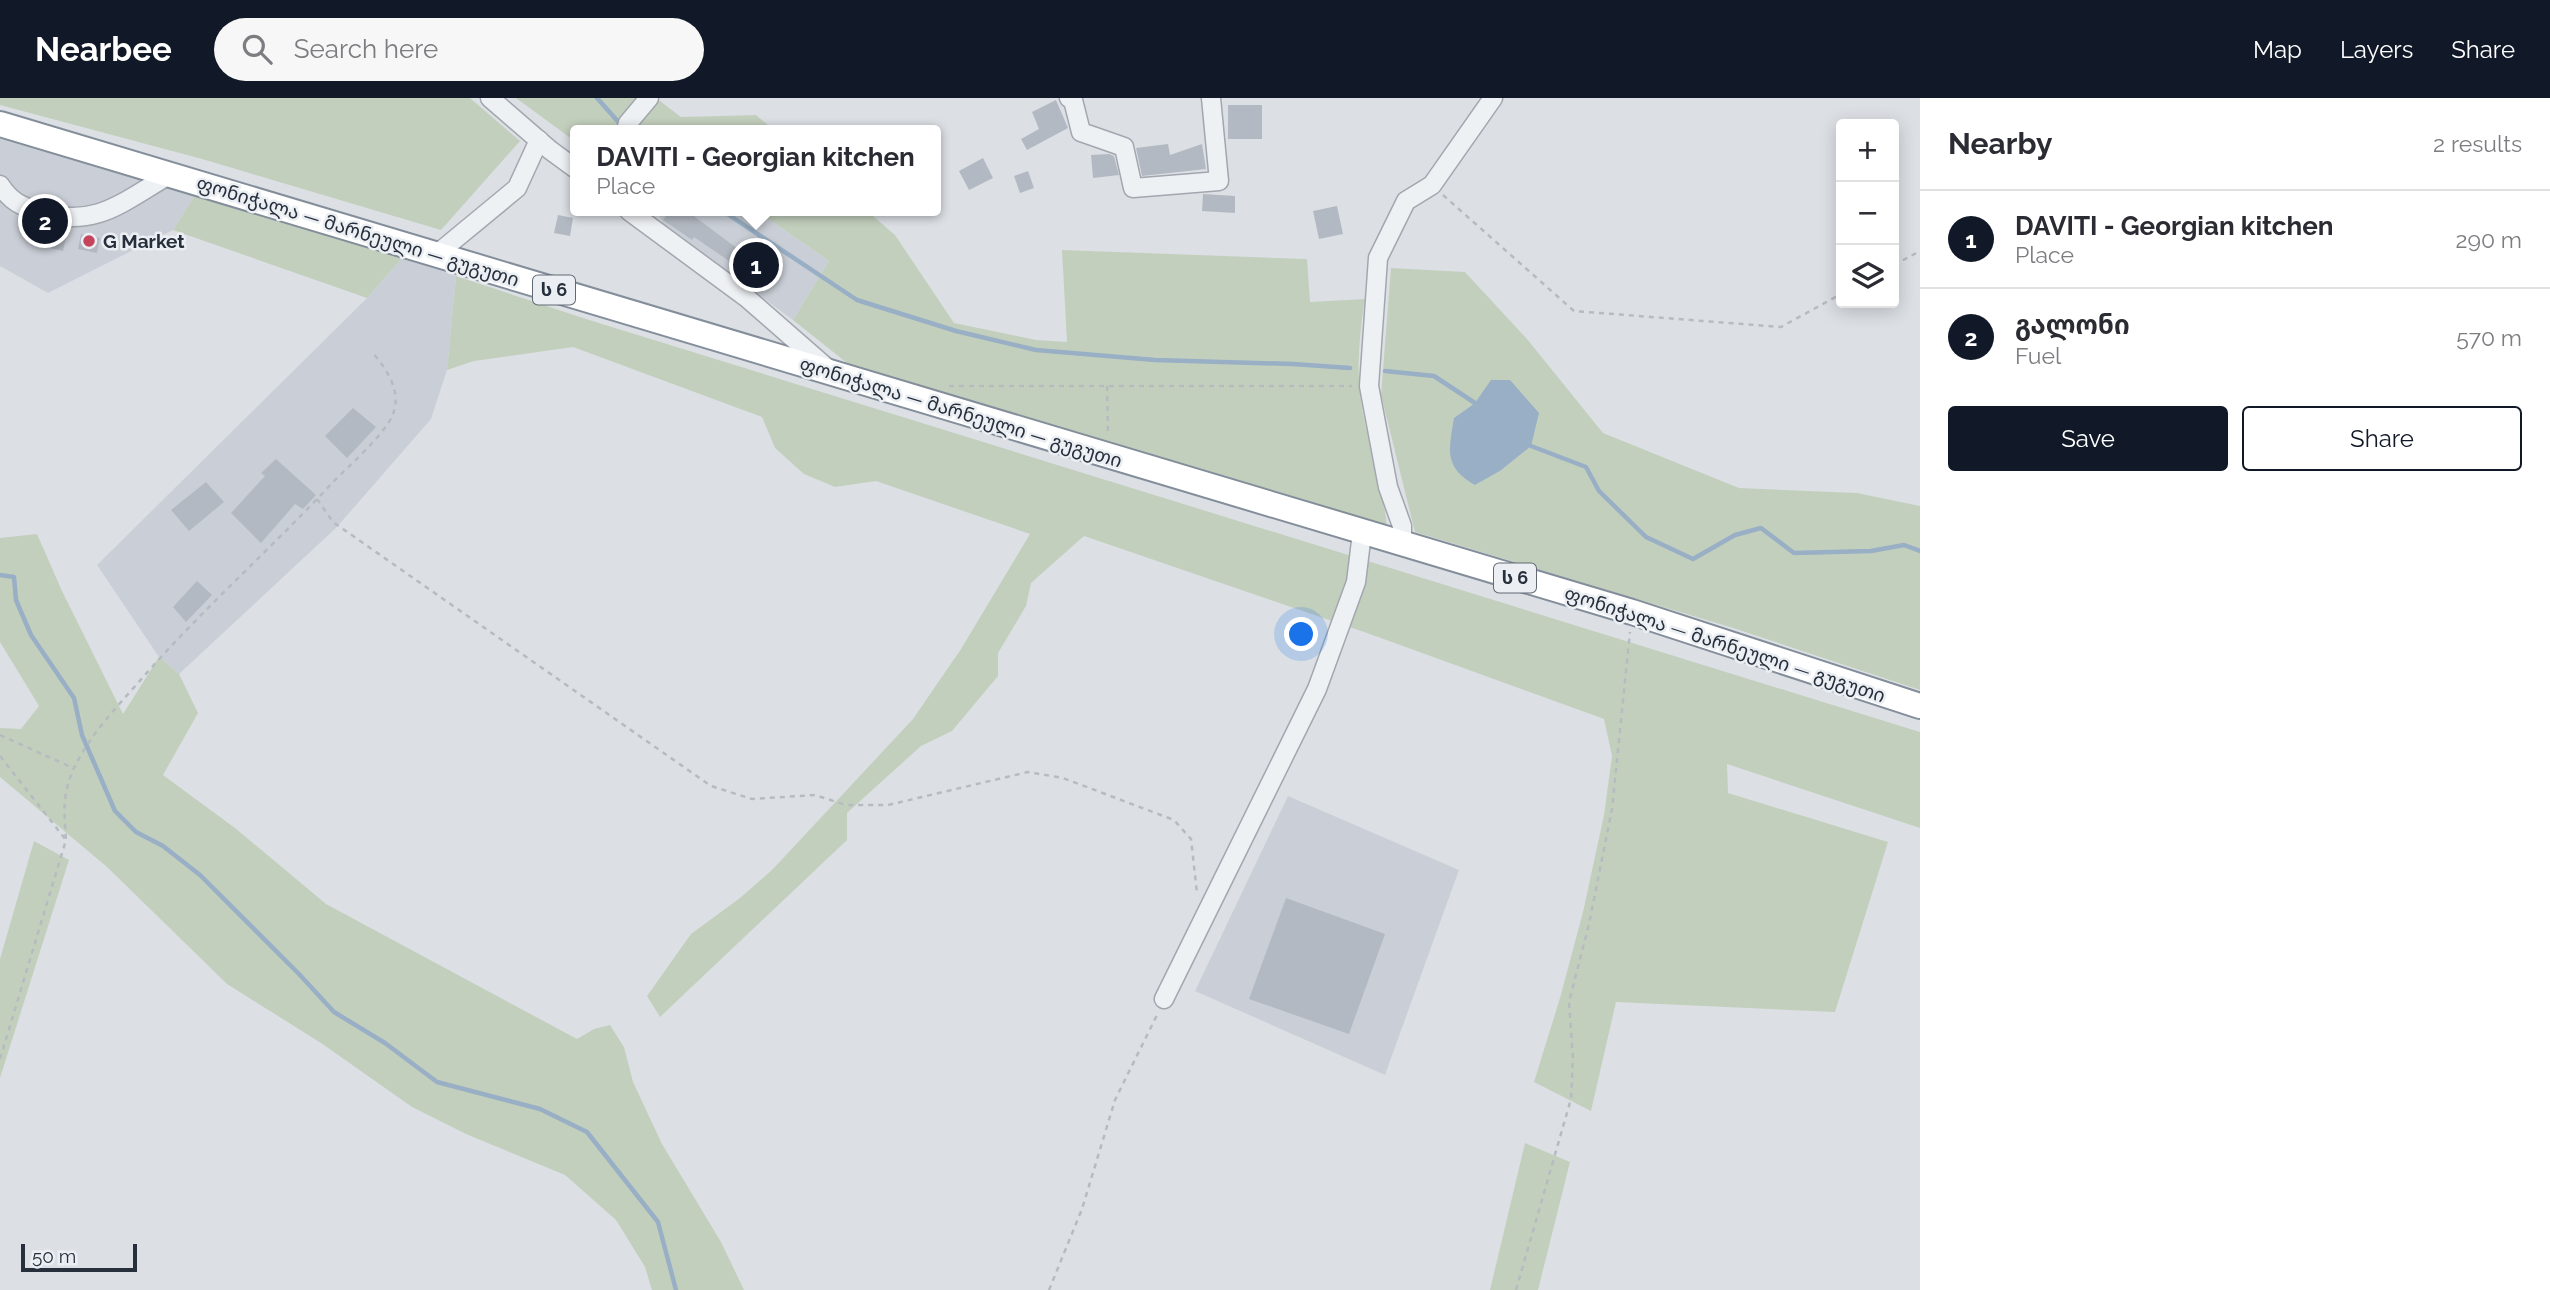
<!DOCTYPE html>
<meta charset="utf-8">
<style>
body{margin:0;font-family:Raleway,"Noto Sans Georgian",sans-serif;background:#f7f7f7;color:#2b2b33}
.controls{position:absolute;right:21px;top:21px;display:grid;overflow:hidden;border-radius:7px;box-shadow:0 4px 18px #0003}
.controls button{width:63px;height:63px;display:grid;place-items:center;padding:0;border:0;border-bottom:2px solid #e1e1e2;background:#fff;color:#2b2b33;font:35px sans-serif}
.scale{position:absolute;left:21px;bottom:18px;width:116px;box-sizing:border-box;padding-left:7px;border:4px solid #262f3b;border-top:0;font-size:19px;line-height:24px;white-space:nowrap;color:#262f3b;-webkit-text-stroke:5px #ebeff3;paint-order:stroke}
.you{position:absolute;left:1302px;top:537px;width:24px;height:24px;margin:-18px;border:5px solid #fff;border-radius:50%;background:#1a73e8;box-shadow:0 0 0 10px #1a73e833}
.badge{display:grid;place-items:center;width:46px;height:46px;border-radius:50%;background:#111827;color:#fff;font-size:23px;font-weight:700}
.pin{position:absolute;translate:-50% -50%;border:4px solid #fff;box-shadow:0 2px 7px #0006}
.popup{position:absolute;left:570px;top:27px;width:371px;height:91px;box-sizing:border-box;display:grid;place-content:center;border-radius:7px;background:#fff;filter:drop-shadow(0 2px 5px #0005);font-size:23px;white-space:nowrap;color:#7c7c81}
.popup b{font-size:26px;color:#2b2b33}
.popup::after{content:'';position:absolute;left:50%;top:100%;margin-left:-14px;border:14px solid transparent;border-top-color:#fff}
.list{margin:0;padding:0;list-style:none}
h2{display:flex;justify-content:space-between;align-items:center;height:91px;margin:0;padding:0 28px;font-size:30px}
h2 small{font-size:23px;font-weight:400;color:#7c7c81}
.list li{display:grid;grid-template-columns:46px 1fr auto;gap:21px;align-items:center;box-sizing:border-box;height:98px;padding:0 28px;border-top:2px solid #e1e1e2}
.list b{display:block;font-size:26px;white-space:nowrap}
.list p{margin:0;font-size:23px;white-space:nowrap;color:#7c7c81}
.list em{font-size:23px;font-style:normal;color:#7c7c81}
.actions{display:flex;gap:14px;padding:21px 28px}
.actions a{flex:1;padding:16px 0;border:2px solid #111827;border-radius:7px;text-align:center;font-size:24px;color:#111827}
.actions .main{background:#111827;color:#fff}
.icon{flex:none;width:38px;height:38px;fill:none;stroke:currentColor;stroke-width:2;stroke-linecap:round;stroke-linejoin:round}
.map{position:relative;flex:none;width:1920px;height:1192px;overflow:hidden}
header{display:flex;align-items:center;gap:42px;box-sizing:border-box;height:98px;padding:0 35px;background:#111827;color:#fff}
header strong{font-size:33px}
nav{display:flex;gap:38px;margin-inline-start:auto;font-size:24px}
.search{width:490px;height:63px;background:#f7f7f7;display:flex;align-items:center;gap:18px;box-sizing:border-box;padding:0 24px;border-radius:38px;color:#7c7c81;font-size:26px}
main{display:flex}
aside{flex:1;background:#fff}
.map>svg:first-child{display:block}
.built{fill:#cacfd7}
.green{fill:#c3cfbd;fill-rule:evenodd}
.water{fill:#98afc5}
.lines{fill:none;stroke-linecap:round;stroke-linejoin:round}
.stream{stroke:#98afc5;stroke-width:4.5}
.building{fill:#b3b9c2}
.minor-casing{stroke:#a2a7af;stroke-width:21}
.highway-casing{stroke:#848e9b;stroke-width:28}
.path{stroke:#b6bbc0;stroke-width:2.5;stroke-dasharray:5 5;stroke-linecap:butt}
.minor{stroke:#eef1f4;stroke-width:18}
.highway{stroke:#fff;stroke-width:24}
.poi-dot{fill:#c7445d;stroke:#ebeff3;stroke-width:2.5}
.labels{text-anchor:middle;stroke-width:5;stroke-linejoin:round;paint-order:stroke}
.shield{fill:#ebeff3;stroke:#616972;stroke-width:2}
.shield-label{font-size:18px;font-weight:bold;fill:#262f3b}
.street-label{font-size:19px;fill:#262f3b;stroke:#ebeff3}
.poi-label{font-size:19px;font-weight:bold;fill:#262f3b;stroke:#ebeff3;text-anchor:start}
</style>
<header>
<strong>Nearbee</strong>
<div class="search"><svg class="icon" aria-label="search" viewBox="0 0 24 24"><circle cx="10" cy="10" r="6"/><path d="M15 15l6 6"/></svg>Search here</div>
<nav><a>Map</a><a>Layers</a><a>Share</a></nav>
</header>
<main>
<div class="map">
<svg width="1920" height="1192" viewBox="0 0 1920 1192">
<rect width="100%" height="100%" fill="#dce0e5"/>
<g class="built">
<polygon points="0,40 197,94 173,132 48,195 0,168"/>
<polygon points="657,113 757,113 829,163 793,222 741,184 667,134"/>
<polygon points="404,158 456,178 447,272 431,321 336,430 179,576 159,559 97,467 367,200"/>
<polygon points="1288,698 1459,772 1385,977 1195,893"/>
</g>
<g class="green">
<polygon points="0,0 470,0 520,43 441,132 202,61 0,7"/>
<polygon points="516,0 656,0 681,19 756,17 774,32 576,32 576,44"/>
<polygon points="197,94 404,158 367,200 173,132"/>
<path d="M757,113H867L895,137L954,225L1036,242L1067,244L1062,152L1307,161L1310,204L1365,201C1360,232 1356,271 1361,303C1367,345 1383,386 1387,429L852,269L793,222L829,163Z"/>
<path d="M1391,170L1465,174L1527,241L1603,335L1739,390L1857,395L1920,408V592L1733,530L1415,434L1381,297ZM1475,305L1530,348L1500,373L1475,387L1454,320Z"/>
<polygon points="456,178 586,221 1920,634 1920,730 1727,666 1728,695 1888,744 1835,914 1616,904 1591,1013 1534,984 1560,900 1583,814 1604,717 1612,658 1604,621 1367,535 1084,438 1031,485 1026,508 998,555 998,578 952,633 921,648 847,715 847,742 660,919 647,898 691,836 740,800 773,771 913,621 961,551 1030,436 876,383 835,389 804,376 775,350 762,319 573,249 474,263 447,272"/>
<polygon points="37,436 62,493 123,616 159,559 179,576 198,615 163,677 235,730 326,806 577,941 594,931 610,927 624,949 633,984 662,1046 721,1144 744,1192 652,1192 645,1169 616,1122 565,1077 466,1036 412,1009 321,945 227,886 107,769 0,679 0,630 21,631 39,608 0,544 0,440"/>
<polygon points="34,743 69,762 0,980 0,861"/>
<polygon points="1525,1045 1570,1064 1538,1192 1490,1192"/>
</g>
<path class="water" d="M1491,282H1510L1539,315L1531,348L1500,373L1475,387C1443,369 1449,351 1454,320L1475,305Z"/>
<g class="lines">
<g class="stream">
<polyline points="597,0 622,28"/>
<polyline points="723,113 857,202 956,233 1036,252 1155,262 1293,266 1350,270"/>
<polyline points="1385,273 1434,278 1475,305"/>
<polyline points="1531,348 1586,369 1599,393 1646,439 1693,461 1735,437 1761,430 1794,455 1871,453 1904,447 1920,453"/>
<polyline points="0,477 14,479 16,502 31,537 74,600 82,637 115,713 136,734 163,748 200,777 299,876 334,914 385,945 437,984 540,1011 587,1034 658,1124 676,1192"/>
</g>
</g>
<g class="building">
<polygon points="1056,2 1068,30 1027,52 1021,41 1039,31 1032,14"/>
<rect x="1228" y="7" width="34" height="34"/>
<polygon points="1168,46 1170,57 1202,46 1206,71 1142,78 1136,50"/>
<polygon points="1109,56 1114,58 1119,77 1093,80 1091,57"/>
<polygon points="983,60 993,80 969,92 959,73"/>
<polygon points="1028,73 1034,90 1020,95 1014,78"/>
<polygon points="1203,96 1235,98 1235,115 1202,113"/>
<polygon points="1337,108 1343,136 1319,141 1313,113"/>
<polygon points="670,113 687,113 746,157 751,149 775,163 761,185 694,139 692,142 663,122"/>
<polygon points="558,117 573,120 570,138 554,135"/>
<polygon points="34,124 52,128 51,137 66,140 63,153 31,146"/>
<polygon points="81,136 100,140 97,155 78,151"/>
<polygon points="353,310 376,329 347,360 325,338"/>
<polygon points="276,361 316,397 303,411 295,406 261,445 231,415 265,378 261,375"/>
<polygon points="206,384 224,404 189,433 171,412"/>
<polygon points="197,483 212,497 186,524 173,509"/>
<polygon points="1286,800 1385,836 1349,936 1249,901"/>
</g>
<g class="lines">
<defs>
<g id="minor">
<polyline points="490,0 550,52 576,71"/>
<polyline points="1069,0 1073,2 1081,34 1124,49 1133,90 1219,83 1211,0"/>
<polyline points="626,32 628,25 649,0"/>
<path d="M0,87C11,104 21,108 40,114C97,131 123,103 171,76"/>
<polyline points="629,113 747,200 827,270"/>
<polyline points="437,156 517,90 539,42"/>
<polyline points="1402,446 1402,428 1388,389 1369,288 1378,160 1406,103 1432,87 1493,0"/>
<polyline points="1164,901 1317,591 1356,484 1362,435"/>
</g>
<polyline id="highway" points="0,26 1632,514 1920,608"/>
</defs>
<use href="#minor" class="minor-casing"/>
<use href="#highway" class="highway-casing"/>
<g class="path">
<polyline points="1443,97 1574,213 1781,229 1841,196"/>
<polyline points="1894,167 1920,153"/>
<polyline points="949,288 1352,288"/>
<polyline points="1107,288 1108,337"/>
<polyline points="317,401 333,424 711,688 752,701 815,697 846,707 888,707 1028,674 1063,680 1174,722 1191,741 1197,795"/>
<polyline points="0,637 73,670"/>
<polyline points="0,658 66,742"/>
<path d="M0,961L66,742C64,714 62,696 74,670C90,637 114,612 138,585C199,514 270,452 334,383C350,367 386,335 393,316C402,293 386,270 372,254"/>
<polyline points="1049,1192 1082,1111 1115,1002 1157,917"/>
<polyline points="1516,1192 1571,1001 1573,960 1569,904 1589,826 1612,711 1630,534"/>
</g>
<use href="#minor" class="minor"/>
<use href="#highway" class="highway"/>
</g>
<circle class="poi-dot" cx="89" cy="143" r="7"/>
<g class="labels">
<g class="shield">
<rect x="533" y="177.5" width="42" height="29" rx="5"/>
<rect x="1494" y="465.5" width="42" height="29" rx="5"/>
</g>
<g class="shield-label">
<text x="554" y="198">ს 6</text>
<text x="1515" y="486">ს 6</text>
</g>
<g class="street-label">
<text transform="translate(358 133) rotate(17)" y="7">ფონიჭალა — მარნეული — გუგუთი</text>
<text transform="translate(961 314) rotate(17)" y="7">ფონიჭალა — მარნეული — გუგუთი</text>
<text transform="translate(1725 546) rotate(18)" y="7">ფონიჭალა — მარნეული — გუგუთი</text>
</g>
<g class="poi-label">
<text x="103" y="150">G Market</text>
</g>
</g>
</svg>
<div class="controls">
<button>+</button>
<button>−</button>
<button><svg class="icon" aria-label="layers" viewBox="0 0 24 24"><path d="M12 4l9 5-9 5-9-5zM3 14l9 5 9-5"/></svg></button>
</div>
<div class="scale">50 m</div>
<div class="you"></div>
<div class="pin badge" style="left:756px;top:167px">1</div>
<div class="popup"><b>DAVITI - Georgian kitchen</b>Place</div>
<div class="pin badge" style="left:45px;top:123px">2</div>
</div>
<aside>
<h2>Nearby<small>2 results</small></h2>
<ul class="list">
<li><span class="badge">1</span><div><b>DAVITI - Georgian kitchen</b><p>Place</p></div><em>290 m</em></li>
<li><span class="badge">2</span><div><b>გალონი</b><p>Fuel</p></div><em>570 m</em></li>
</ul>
<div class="actions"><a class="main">Save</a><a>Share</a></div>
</aside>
</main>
